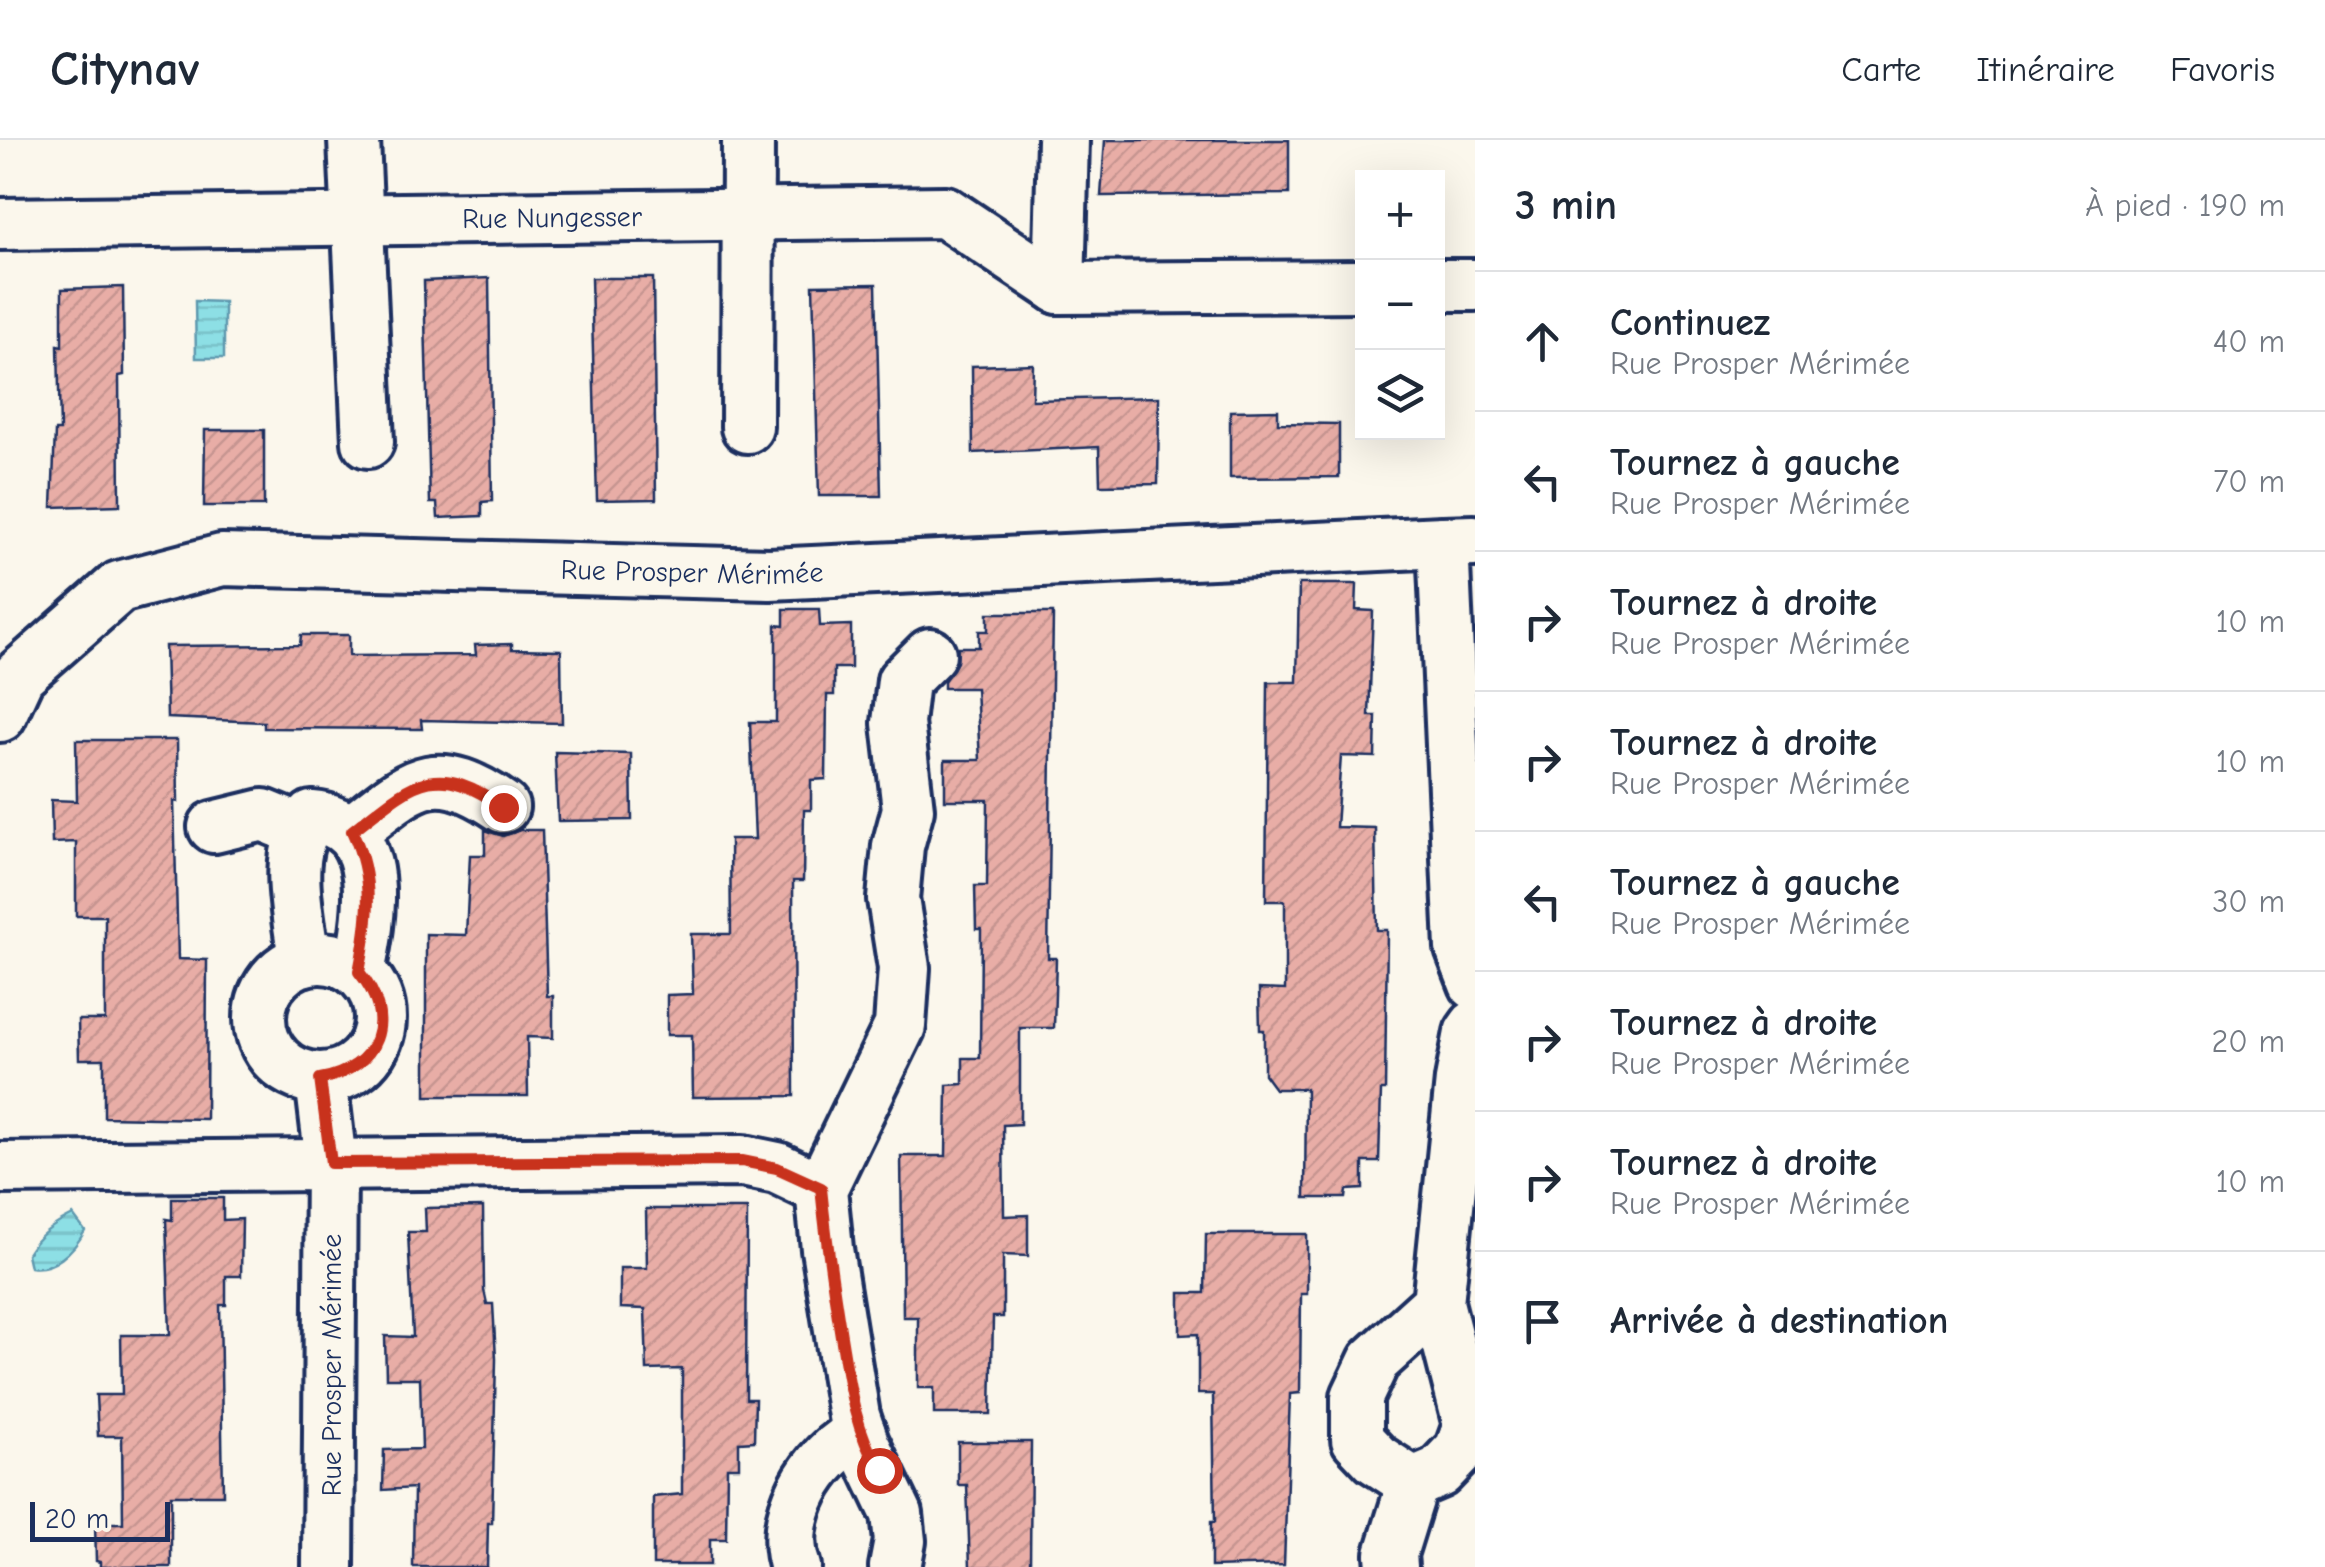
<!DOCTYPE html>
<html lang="fr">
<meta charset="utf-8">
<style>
body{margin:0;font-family:"Comic Neue",sans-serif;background:#f6f6f7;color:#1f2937}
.controls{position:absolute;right:30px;top:30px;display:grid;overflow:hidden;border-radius:0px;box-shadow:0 10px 40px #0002}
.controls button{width:90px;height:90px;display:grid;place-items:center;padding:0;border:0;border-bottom:2px solid #e0e1e3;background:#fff;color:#1f2937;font:50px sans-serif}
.scale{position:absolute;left:30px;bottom:25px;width:140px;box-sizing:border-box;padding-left:10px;border:5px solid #1b2f5e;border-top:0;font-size:28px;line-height:35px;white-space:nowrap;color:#1b2f5e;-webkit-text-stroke:8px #fbf7ec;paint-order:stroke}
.stop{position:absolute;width:30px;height:30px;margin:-22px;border:8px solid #c8321e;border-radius:50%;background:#fff}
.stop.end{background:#c8321e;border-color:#fff;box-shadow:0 2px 10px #0008}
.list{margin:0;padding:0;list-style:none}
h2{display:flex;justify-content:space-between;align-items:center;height:130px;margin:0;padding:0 40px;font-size:42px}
h2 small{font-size:32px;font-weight:400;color:#747a83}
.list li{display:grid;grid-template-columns:65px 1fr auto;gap:30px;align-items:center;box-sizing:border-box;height:140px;padding:0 40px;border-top:2px solid #e0e1e3}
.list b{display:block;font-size:38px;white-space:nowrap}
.list p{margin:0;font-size:32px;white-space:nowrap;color:#747a83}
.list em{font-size:32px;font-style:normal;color:#747a83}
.icon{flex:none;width:55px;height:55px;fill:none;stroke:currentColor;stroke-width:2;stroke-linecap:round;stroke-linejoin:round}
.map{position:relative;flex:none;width:1475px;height:1427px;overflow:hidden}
header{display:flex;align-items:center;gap:60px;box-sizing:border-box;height:140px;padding:0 50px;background:#fff;border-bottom:2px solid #e0e1e3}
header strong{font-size:48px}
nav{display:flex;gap:55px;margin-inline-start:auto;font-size:35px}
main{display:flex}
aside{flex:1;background:#fff}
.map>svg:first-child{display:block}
.water{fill:url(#water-rules);stroke:#5f99af;stroke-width:2.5}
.building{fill:url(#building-hatch);stroke:#1b2f5e;stroke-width:2.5}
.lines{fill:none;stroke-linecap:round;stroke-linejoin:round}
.street-casing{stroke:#1b2f5e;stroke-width:58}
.street{stroke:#fbf7ec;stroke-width:50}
.route{stroke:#c8321e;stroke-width:12}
.labels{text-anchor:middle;stroke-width:8;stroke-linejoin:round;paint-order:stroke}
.street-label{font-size:28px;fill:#1b2f5e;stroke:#fbf7ec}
</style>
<header>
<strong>Citynav</strong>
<nav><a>Carte</a><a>Itinéraire</a><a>Favoris</a></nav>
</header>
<main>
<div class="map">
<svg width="1475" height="1427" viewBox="0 0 1475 1427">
<defs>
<pattern id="water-rules" width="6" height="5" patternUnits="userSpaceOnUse" patternTransform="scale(2.5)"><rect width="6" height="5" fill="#8ddfe5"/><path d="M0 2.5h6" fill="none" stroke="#79c0c7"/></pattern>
<pattern id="building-hatch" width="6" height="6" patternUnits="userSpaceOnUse" patternTransform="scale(2.5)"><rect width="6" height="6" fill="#e8ada6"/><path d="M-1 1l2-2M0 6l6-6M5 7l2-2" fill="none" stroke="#c69591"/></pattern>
</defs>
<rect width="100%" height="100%" fill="#fbf7ec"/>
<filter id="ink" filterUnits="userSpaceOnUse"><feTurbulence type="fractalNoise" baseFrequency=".01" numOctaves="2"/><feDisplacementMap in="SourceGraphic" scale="20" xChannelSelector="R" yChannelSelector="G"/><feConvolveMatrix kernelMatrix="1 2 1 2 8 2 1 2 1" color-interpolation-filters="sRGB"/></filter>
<g filter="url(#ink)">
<g class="water">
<polygon points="195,161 224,162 224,218 196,218"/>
<path d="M73,1075L85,1091C73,1112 53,1131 30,1127L27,1114C38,1095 53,1085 73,1075Z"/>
</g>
<g class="building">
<polygon points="1105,0 1289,0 1289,54 1101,56"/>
<polygon points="489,138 492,361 482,362 482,376 438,378 437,363 430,363 424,141"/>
<polygon points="591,138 653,138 656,359 597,360"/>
<polygon points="876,144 881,356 819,356 813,145"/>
<polygon points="123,147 124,235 119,236 120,365 52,367 55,291 60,291 58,205 62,206 62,149"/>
<polygon points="1033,224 1032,260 1159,257 1158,344 1100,345 1099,307 973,313 972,226"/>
<polygon points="1278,270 1278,283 1339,284 1339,337 1230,338 1230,271"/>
<polygon points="205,290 264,290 264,366 204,366"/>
<polygon points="1299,444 1357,444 1356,470 1373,471 1369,576 1376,576 1375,617 1341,616 1336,687 1375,688 1377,790 1387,790 1385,950 1381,950 1379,1022 1363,1022 1363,1049 1347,1050 1346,1058 1305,1058 1306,949 1275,949 1264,934 1264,890 1260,890 1259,849 1285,850 1285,761 1266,761 1268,542 1297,542"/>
<polygon points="784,469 819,469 820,486 851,485 851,528 834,528 834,555 827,555 826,639 811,640 811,670 804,670 803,741 793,741 794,956 693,957 692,895 667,895 667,855 693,854 691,794 731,794 730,699 755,699 750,582 776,582 776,485 784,486"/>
<polygon points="988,473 1053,473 1048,818 1056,818 1054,888 1020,888 1020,984 1003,985 1004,1076 1028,1075 1028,1116 1003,1115 1003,1177 993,1177 991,1274 934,1274 934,1248 918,1248 918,1177 903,1177 901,1016 946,1016 947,945 963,944 963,918 980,918 981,789 976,789 975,746 987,746 988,660 945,660 945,620 980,620 976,548 944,548 944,541 957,522 958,507 979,507 979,491 988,491"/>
<polygon points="301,495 349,495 349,516 476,515 475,505 512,504 512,509 561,510 562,583 421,580 422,589 264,588 264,582 167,578 165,506 300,505"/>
<polygon points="76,600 177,600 178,662 174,661 178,819 207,820 206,979 104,977 104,919 79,919 78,880 105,880 105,776 76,776 76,702 52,703 51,660 77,661"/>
<polygon points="555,612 631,614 632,680 558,681"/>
<polygon points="485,690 503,696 520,690 542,690 547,856 553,856 553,898 527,897 528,956 426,956 426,794 466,795 470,715 485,715"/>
<polygon points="172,1058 223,1058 223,1080 242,1079 241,1136 226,1136 226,1165 220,1165 223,1355 171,1355 171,1427 100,1427 100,1422 96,1421 95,1383 123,1383 122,1296 98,1296 96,1255 122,1255 121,1195 170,1195 166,1079 172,1080"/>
<polygon points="483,1067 484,1150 487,1164 493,1164 496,1219 492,1383 488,1383 487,1427 413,1427 414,1348 383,1350 384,1310 422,1309 420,1238 386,1238 385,1196 413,1197 408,1092 426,1092 425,1068"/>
<polygon points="646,1069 747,1069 746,1259 755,1259 754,1301 739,1302 739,1327 727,1327 726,1399 710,1399 710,1425 653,1425 653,1357 682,1354 682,1229 647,1230 645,1169 620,1168 620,1128 647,1128"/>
<polygon points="1206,1094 1307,1094 1307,1154 1301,1154 1300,1253 1290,1254 1284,1425 1211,1427 1211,1382 1215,1382 1213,1254 1198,1254 1198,1194 1180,1195 1180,1153 1205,1153"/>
<polygon points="958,1302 1031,1302 1030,1427 970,1427 967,1345 958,1345"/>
</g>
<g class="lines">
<defs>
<g id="street">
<polyline points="354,0 368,302"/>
<path id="s1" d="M0,84L945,72L1059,148L1362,146"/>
<polyline points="1438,145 1475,145"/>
<polyline points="1059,148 1063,0"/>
<polyline points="747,287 748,0"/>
<polyline points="1474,401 1443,402 1461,808 1475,844"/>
<path id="s2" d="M0,576L19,535L119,447L222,420L770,434L1443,402"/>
<polyline points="214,687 263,675 300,690"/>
<path d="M352,691C412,644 432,618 503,667"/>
<circle cx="320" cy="878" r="60"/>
<path d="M304,820C299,776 281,713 312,677C388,683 370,780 359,832"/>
<polyline points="321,939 331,1023 328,1427"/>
<polyline points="0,1028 743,1021 777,1028 821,1049"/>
<polyline points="1438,1163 1374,1221 1357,1257 1357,1299 1376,1319 1413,1343 1439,1332 1460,1310 1469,1285 1438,1163 1461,940 1470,893 1475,886"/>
<path d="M795,1427C777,1378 813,1315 860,1293"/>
<polyline points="895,1427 900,1401 897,1374 863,1303 854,1276 827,1109 821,1049 900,886 904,828 893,759 898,706 908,669 898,583 903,541 930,514"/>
<polyline points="1392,1427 1391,1414 1413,1343"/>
</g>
</defs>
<use href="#street" class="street-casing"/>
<use href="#street" class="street"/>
</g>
</g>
<g class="lines" filter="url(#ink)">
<path class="route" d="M503,667C433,618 412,644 352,691C375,740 369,781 359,832C398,879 379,928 320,939L331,1023L742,1021L777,1028L821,1048C826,1098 833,1147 841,1196C849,1244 854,1287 879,1330"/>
</g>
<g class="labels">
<g class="street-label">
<text dy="10" stroke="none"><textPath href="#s1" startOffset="552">Rue Nungesser</textPath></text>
<text dy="10" stroke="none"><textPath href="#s2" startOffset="755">Rue Prosper Mérimée</textPath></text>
<text transform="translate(331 1225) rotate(-90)" y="10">Rue Prosper Mérimée</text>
</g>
</g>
</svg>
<div class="controls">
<button>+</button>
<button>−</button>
<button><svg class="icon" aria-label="layers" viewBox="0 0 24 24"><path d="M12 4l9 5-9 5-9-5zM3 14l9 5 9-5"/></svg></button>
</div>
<div class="scale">20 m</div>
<div class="stop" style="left:879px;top:1330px"></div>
<div class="stop end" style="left:503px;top:667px"></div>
</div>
<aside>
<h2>3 min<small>À pied · 190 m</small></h2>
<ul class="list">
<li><svg class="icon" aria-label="ahead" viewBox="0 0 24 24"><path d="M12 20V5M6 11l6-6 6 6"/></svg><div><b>Continuez</b><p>Rue Prosper Mérimée</p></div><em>40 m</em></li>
<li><svg class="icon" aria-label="left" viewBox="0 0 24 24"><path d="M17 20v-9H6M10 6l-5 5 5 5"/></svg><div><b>Tournez à gauche</b><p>Rue Prosper Mérimée</p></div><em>70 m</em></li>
<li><svg class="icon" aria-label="right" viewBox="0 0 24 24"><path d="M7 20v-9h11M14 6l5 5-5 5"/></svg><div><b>Tournez à droite</b><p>Rue Prosper Mérimée</p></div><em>10 m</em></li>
<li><svg class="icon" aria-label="right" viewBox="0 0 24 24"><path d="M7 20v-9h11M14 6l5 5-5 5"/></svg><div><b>Tournez à droite</b><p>Rue Prosper Mérimée</p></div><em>10 m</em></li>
<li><svg class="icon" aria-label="left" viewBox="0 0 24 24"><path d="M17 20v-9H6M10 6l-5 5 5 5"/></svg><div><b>Tournez à gauche</b><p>Rue Prosper Mérimée</p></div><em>30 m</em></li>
<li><svg class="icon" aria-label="right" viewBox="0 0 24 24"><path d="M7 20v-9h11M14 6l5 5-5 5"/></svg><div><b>Tournez à droite</b><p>Rue Prosper Mérimée</p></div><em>20 m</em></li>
<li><svg class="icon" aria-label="right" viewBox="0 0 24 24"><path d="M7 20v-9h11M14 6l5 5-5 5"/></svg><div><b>Tournez à droite</b><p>Rue Prosper Mérimée</p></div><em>10 m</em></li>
<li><svg class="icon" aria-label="arrive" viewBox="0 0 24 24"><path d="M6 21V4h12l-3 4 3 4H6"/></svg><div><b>Arrivée à destination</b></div></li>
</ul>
</aside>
</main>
